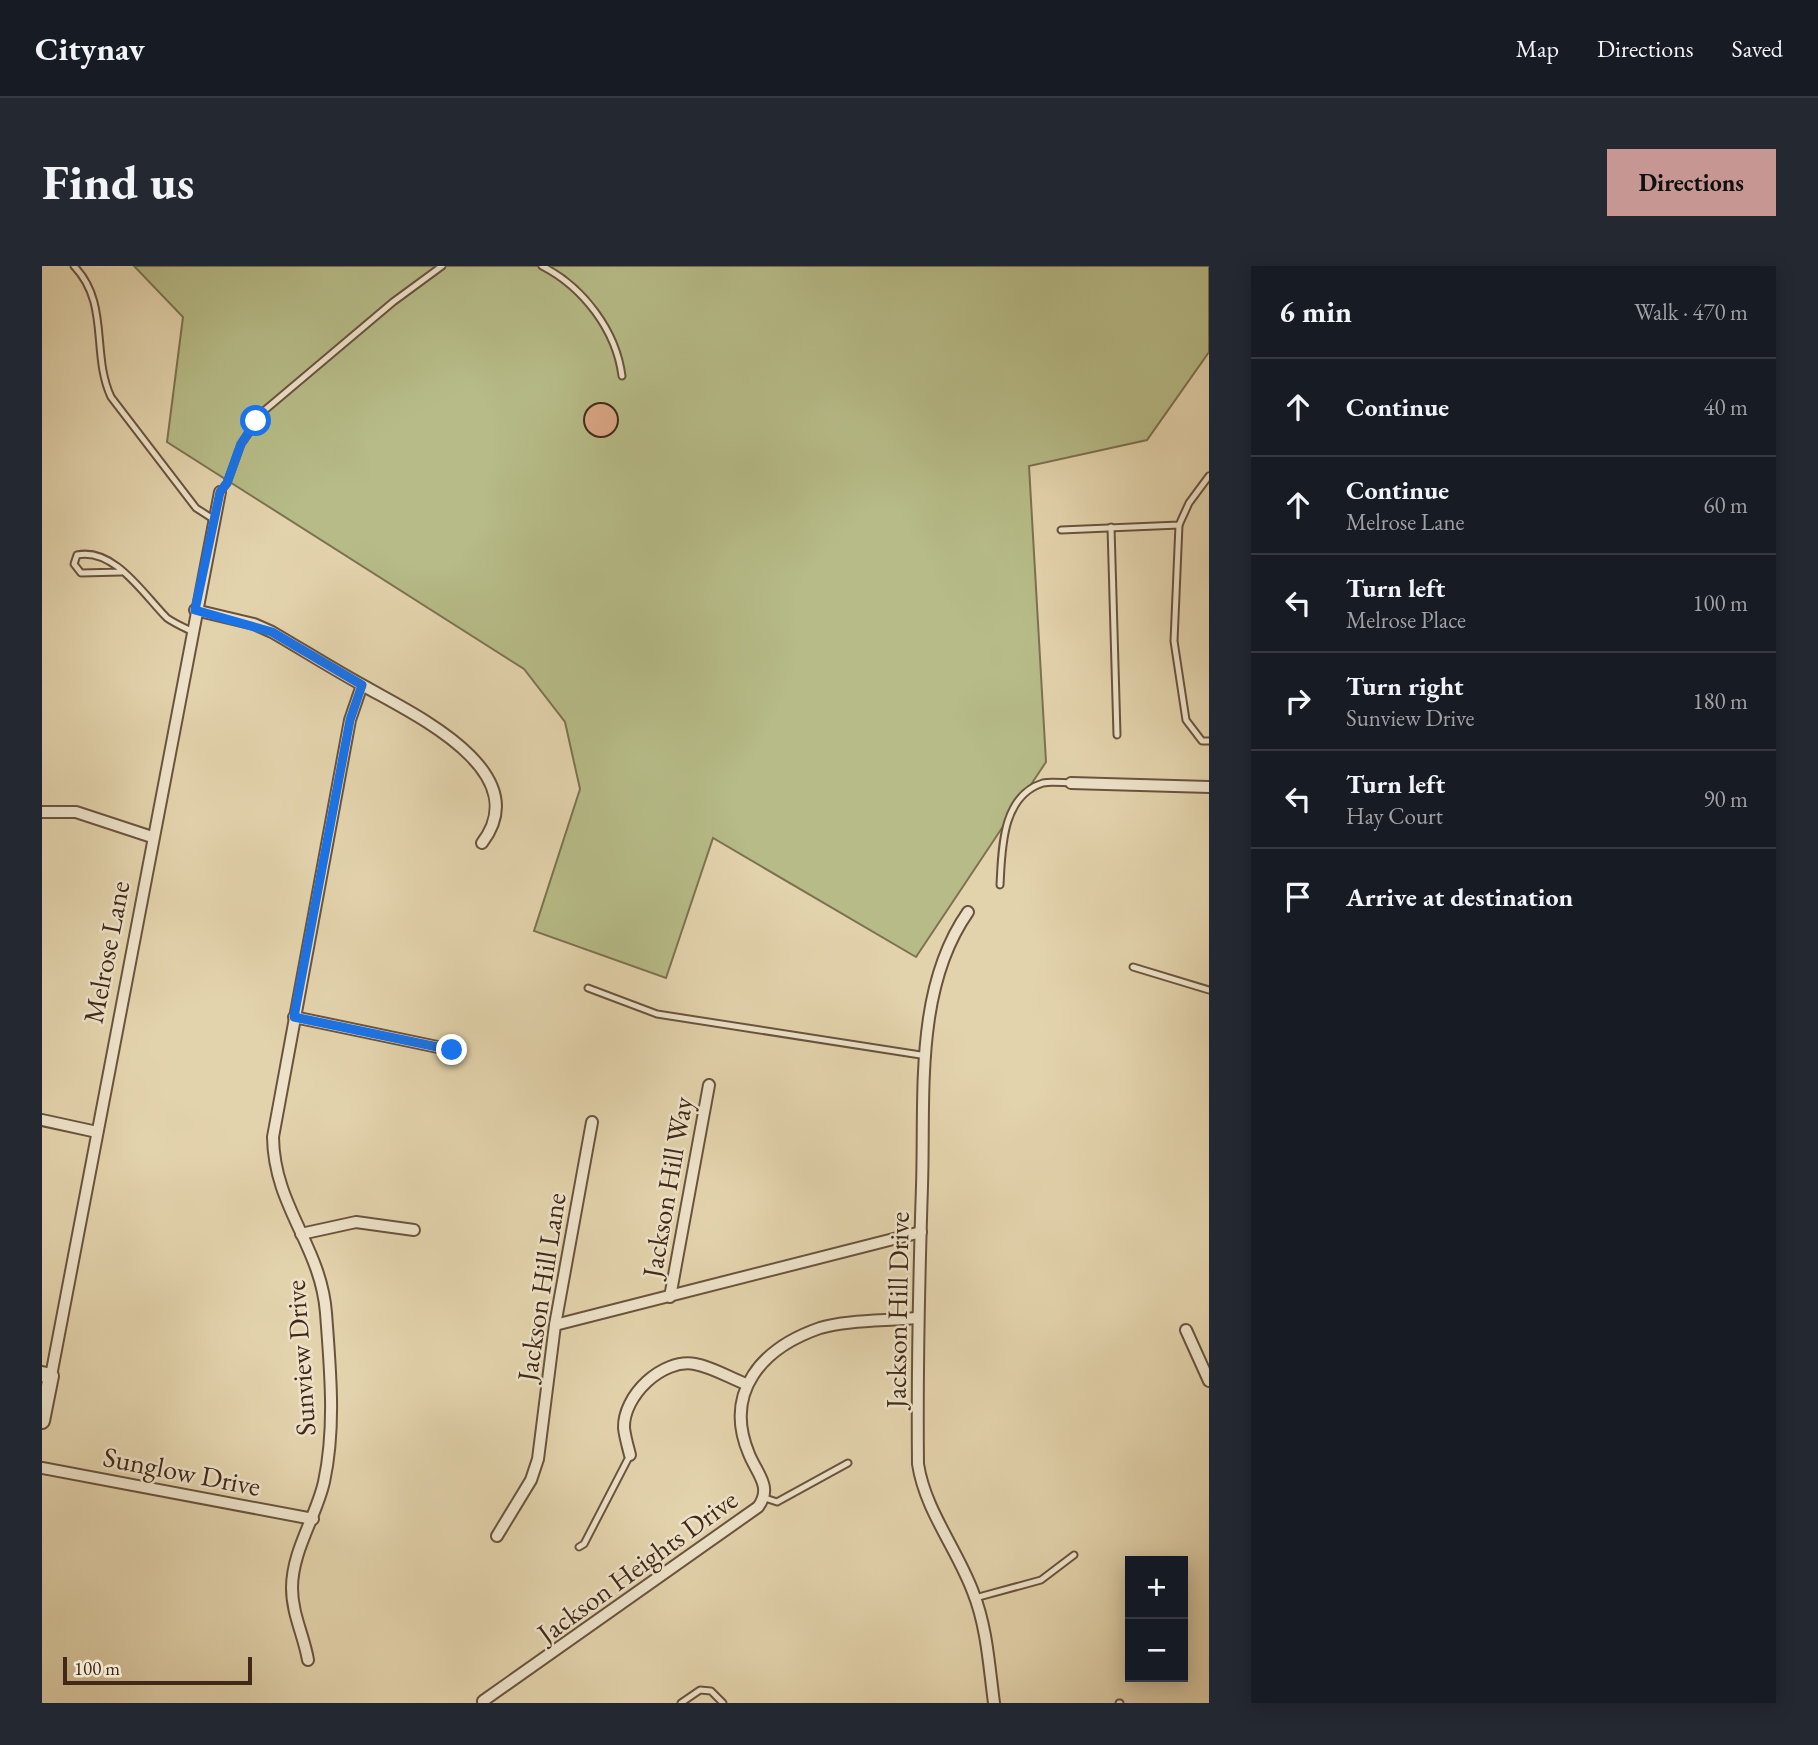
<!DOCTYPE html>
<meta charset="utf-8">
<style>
body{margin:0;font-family:"EB Garamond",serif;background:#242831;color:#f1f3f6}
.controls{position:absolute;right:21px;bottom:21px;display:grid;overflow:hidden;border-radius:0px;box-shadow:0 4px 18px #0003}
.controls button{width:63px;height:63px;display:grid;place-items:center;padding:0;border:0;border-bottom:2px solid #363941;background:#171b24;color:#f1f3f6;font:35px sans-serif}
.scale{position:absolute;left:21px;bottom:18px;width:189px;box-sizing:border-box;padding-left:7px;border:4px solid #412819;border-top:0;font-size:19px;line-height:24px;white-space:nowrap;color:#412819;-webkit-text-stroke:5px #ede2c9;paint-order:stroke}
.stop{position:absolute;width:21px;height:21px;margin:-16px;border:5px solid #1a73e8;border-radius:50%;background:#fff}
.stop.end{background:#1a73e8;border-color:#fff;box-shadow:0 2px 7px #0008}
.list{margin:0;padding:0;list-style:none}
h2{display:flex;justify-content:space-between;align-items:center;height:91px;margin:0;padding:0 28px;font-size:30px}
h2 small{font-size:23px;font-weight:400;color:#9ea1a6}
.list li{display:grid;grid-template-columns:46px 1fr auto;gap:21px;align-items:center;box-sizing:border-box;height:98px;padding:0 28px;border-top:2px solid #363941}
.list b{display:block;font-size:26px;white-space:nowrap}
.list p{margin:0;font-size:23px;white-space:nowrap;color:#9ea1a6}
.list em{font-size:23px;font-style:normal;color:#9ea1a6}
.icon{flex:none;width:38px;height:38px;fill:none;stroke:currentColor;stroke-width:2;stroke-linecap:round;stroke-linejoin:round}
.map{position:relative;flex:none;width:1167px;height:1437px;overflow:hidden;border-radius:0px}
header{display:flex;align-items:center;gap:42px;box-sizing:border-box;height:98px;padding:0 35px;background:#171b24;border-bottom:2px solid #363941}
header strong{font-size:33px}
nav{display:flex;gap:38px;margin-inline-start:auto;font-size:24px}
.intro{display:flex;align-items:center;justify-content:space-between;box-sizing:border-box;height:168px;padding:0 42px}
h1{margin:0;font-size:49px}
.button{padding:18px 32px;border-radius:0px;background:#c59692;color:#111;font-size:24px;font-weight:700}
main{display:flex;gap:42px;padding:0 42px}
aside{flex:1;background:#171b24;border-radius:0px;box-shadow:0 4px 18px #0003}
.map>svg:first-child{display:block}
.green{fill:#b6bb87;stroke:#7c7250;stroke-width:2}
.building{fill:#dba685;stroke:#412819;stroke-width:2}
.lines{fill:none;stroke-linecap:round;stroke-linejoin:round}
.service-casing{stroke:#6a533e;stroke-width:9}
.minor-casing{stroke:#6a533e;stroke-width:14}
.tertiary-casing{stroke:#6a533e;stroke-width:18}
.service{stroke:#ede2c9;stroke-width:5}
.minor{stroke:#ede2c9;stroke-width:10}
.tertiary{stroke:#ede2c9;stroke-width:14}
.route{stroke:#1a73e8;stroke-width:9}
.labels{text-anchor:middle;stroke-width:5;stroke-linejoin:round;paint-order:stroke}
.street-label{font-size:28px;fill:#412819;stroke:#ede2c9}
</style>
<header>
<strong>Citynav</strong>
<nav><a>Map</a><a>Directions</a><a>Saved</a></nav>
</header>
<div class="intro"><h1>Find us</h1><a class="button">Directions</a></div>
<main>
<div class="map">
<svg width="1167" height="1437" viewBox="0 0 1167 1437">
<rect width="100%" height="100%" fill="#e3d3ac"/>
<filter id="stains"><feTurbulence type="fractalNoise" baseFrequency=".00286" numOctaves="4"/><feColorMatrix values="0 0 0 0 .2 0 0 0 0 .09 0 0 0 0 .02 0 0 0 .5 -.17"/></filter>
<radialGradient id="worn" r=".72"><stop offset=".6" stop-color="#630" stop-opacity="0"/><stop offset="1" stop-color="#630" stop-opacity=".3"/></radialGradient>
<polygon class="green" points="92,0 1167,0 1167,86 1105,174 987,200 1004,496 874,691 671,572 624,712 492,665 538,523 523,456 482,403 125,176 141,51"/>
<circle class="building" cx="559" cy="154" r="17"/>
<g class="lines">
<defs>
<g id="service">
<path d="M32,0C68,37 49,88 69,131L154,242L171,253"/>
<path d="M500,0C541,21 574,64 580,110"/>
<polyline points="178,226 185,217 199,178 223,144 351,36 400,0"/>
<polyline points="1137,259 1132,375 1144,454 1160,475 1167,475"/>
<polyline points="1069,261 1075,469"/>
<polyline points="1019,264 1137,259 1147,237 1167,210"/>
<path d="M79,306L39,307L32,298L35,289C72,281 102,329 125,352C132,357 141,361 149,365"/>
<path d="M958,619C960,585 959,530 1001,517C1010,515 1021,517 1029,517"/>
<polyline points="1091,701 1167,724"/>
<polyline points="546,722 615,748 885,790"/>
<polyline points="723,1232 735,1236 806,1197"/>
<polyline points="537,1281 542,1278 588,1189"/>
<polyline points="933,1332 999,1314 1032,1289"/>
<polyline points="639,1437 658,1424 669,1425 681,1437"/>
<polyline points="1077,1437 1078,1437"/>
</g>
<g id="minor">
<path d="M153,344L212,358L230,366C261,384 291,403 322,420C371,448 495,505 440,577"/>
<polyline points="1029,517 1167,521"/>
<polyline points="0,546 34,546 110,571"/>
<path d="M926,646C872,723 883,830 880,920C877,1013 875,1105 876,1198C883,1244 915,1283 931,1326C945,1361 947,1400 952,1437"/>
<polyline points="252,751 410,784"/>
<polyline points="0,854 55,866"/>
<polyline points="259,968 314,956 372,964"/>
<polyline points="628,1031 667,819"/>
<polyline points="513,1059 879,966"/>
<polyline points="1144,1064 1167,1115"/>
<polyline points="9,1110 178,226"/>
<path d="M588,1189C586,1181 583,1171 582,1162C581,1130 620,1092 653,1098C670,1101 688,1112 704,1118"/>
<polyline points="0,1202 271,1253"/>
<polyline points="455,1270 489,1214 496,1193 513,1059 550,856"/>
<path d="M266,1394C262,1370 250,1348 250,1322C250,1285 274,1251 282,1216C294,1161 288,1102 284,1047C279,980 232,941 231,871L308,454L320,419"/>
<path d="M441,1435L716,1241C731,1221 715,1208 707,1188C681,1126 720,1082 778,1062C804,1054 846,1055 874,1052"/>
</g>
<polyline id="tertiary" points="0,1108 9,1110 0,1155"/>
</defs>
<use href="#service" class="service-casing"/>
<use href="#minor" class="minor-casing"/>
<use href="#tertiary" class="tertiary-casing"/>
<use href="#service" class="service"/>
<use href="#minor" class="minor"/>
<use href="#tertiary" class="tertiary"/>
</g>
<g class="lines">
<polyline class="route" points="214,155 199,178 185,217 178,226 153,344 230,366 320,419 308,454 252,751 410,784"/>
</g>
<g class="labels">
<g class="street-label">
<text transform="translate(64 686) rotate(-79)" y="10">Melrose Lane</text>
<text transform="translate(625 921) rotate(-80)" y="10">Jackson Hill Way</text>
<text transform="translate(499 1021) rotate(-81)" y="10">Jackson Hill Lane</text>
<text transform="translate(855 1044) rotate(-89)" y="10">Jackson Hill Drive</text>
<text transform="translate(258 1092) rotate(-94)" y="10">Sunview Drive</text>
<text transform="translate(140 1205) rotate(11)" y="10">Sunglow Drive</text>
<text transform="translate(595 1300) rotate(-36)" y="10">Jackson Heights Drive</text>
</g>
</g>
<rect width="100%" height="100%" filter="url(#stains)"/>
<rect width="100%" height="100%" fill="url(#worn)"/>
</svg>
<div class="controls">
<button>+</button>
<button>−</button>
</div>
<div class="scale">100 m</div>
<div class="stop" style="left:214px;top:155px"></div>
<div class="stop end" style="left:410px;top:784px"></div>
</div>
<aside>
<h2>6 min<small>Walk · 470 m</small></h2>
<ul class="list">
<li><svg class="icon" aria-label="ahead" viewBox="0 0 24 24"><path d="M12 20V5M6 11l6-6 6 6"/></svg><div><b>Continue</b></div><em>40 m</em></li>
<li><svg class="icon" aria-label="ahead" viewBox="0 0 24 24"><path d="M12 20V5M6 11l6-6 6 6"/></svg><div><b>Continue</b><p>Melrose Lane</p></div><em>60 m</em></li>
<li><svg class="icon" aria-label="left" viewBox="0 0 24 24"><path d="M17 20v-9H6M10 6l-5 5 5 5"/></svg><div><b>Turn left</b><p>Melrose Place</p></div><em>100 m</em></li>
<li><svg class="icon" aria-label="right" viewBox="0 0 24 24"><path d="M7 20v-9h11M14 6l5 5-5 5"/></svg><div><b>Turn right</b><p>Sunview Drive</p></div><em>180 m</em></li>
<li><svg class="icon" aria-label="left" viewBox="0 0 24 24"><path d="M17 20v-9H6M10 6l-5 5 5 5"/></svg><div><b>Turn left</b><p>Hay Court</p></div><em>90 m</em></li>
<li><svg class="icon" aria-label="arrive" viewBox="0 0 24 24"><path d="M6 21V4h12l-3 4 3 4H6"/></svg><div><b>Arrive at destination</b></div></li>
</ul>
</aside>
</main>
